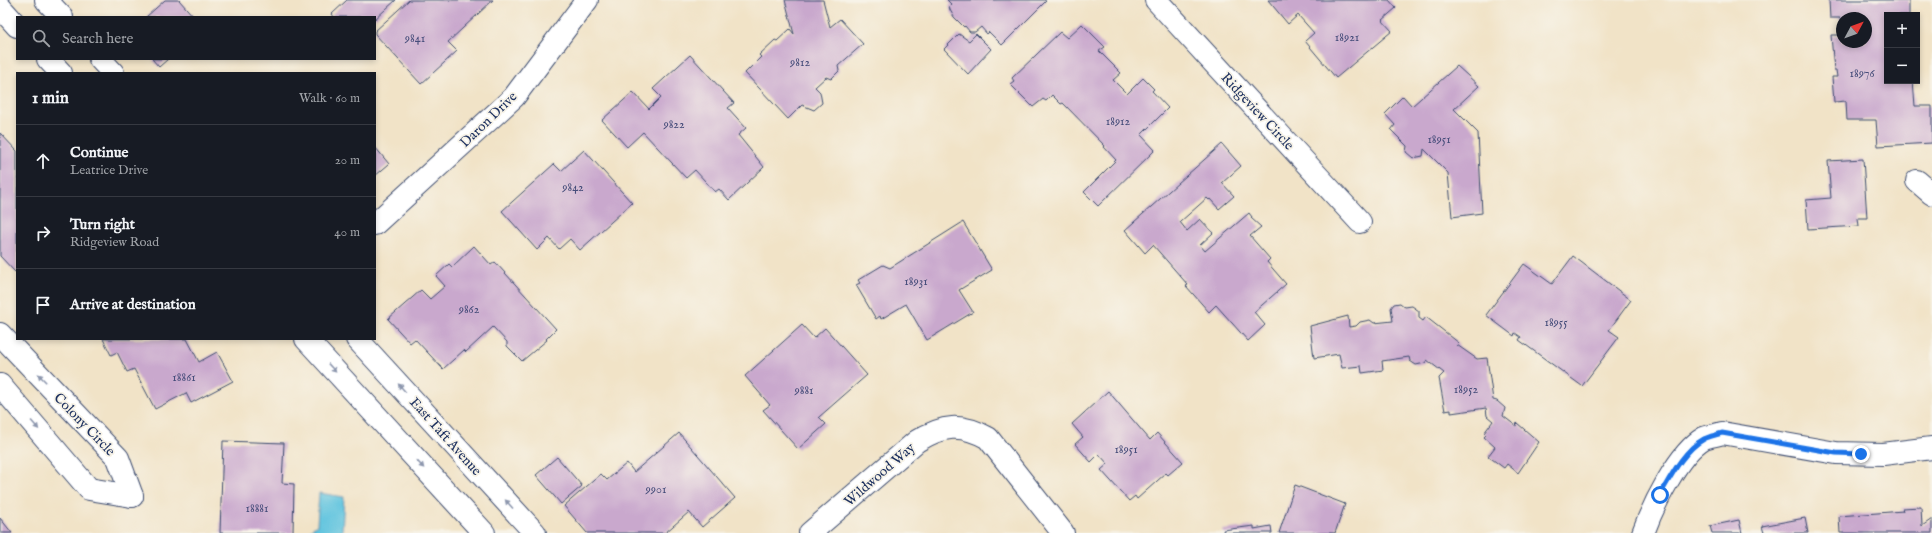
<!DOCTYPE html>
<meta charset="utf-8">
<style>
body{margin:0;font-family:"IM FELL English",serif;background:#242831;color:#f1f3f6}
.controls{position:absolute;right:12px;top:12px;display:grid;overflow:hidden;border-radius:0px;box-shadow:0 2px 6px #0003}
.controls button{width:36px;height:36px;display:grid;place-items:center;padding:0;border:0;border-bottom:1px solid #363941;background:#171b24;color:#f1f3f6;font:20px sans-serif}
.compass{position:absolute;left:1836px;top:12px;width:36px;height:36px;border-radius:50%;background:#171b24;box-shadow:0 2px 6px #0003;rotate:49deg}
.stop{position:absolute;width:12px;height:12px;margin:-9px;border:3px solid #1a73e8;border-radius:50%;background:#fff}
.stop.end{background:#1a73e8;border-color:#fff;box-shadow:0 1px 4px #0008}
.list{margin:0;padding:0;list-style:none}
h2{display:flex;justify-content:space-between;align-items:center;height:52px;margin:0;padding:0 16px;font-size:17px}
h2 small{font-size:13px;font-weight:400;color:#9ea1a6}
.list li{display:grid;grid-template-columns:26px 1fr auto;gap:12px;align-items:center;box-sizing:border-box;height:72px;padding:0 16px;border-top:1px solid #363941}
.list b{display:block;font-size:15px;white-space:nowrap}
.list p{margin:0;font-size:13px;white-space:nowrap;color:#9ea1a6}
.list em{font-size:13px;font-style:normal;color:#9ea1a6}
.icon{flex:none;width:22px;height:22px;fill:none;stroke:currentColor;stroke-width:2;stroke-linecap:round;stroke-linejoin:round}
.map{position:relative;flex:none;width:1932px;height:533px;overflow:hidden}
.search{position:absolute;background:#171b24;box-shadow:0 2px 6px #0003;left:16px;top:16px;width:360px;height:44px;display:flex;align-items:center;gap:10px;box-sizing:border-box;padding:0 14px;border-radius:0px;color:#9ea1a6;font-size:15px}
.panel{position:absolute;background:#171b24;box-shadow:0 2px 6px #0003;left:16px;top:72px;width:360px;height:268px;border-radius:0px}
.map>svg:first-child{display:block}
.water{fill:#61c4df;stroke:#3e7a9e}
.building{fill:#c9a8cd}
.lines{fill:none;stroke-linecap:round;stroke-linejoin:round}
.minor-casing{stroke:#3b4a6e;stroke-width:24}
.minor{stroke:#fff;stroke-width:22}
.oneway{fill:#8d97ae}
.route{stroke:#1a73e8;stroke-width:5}
.labels{text-anchor:middle;stroke-width:3.5;stroke-linejoin:round;paint-order:stroke}
.number-label{font-size:12px;fill:#464d7a}
.street-label{font-size:14px;fill:#1b2f5e;stroke:#f7f3e8}
</style>
<div class="map">
<svg width="1932" height="533" viewBox="0 0 1932 533">
<rect width="100%" height="100%" fill="#f7f3e8"/>
<filter id="ink" filterUnits="userSpaceOnUse"><feTurbulence type="fractalNoise" baseFrequency=".025" numOctaves="2"/><feDisplacementMap in="SourceGraphic" scale="8" xChannelSelector="R" yChannelSelector="G"/><feConvolveMatrix kernelMatrix="1 2 1 2 8 2 1 2 1" color-interpolation-filters="sRGB"/></filter>
<filter id="wash" filterUnits="userSpaceOnUse"><feTurbulence type="fractalNoise" baseFrequency=".012" numOctaves="4" result="noise"/><feDisplacementMap in="SourceGraphic" scale="16" xChannelSelector="R" yChannelSelector="G"/><feGaussianBlur stdDeviation="0.9" result="paint"/><feColorMatrix in="noise" values="0 0 0 0 0 0 0 0 0 0 0 0 0 0 0 0 0 1.4 0 .05"/><feComposite in="paint" operator="in"/></filter>
<g filter="url(#wash)">
<rect width="100%" height="100%" fill="#f1e3c7"/>
<polygon class="water" points="319,493 344,497 342,533 306,533 317,525"/>
<g id="blocks">
<g class="building">
<polygon points="165,0 179,0 194,17 146,17"/>
<polygon points="347,0 396,0 375,19 375,17 334,17 332,14"/>
<polygon points="409,0 493,0 448,42 457,51 421,84 375,34 375,31"/>
<polygon points="785,0 823,0 830,27 840,19 863,44 838,66 839,71 831,79 826,77 815,87 820,92 822,103 814,110 802,105 788,119 745,73 761,57 759,55 775,40 777,41 790,29 794,34"/>
<polygon points="947,0 1044,0 1046,1 1002,45 989,32 987,34 981,27 975,32 970,32 965,26 964,27 954,17 950,10 949,6 951,4"/>
<polygon points="1268,0 1389,0 1396,8 1382,20 1392,31 1336,78 1305,41 1314,33 1298,15 1288,24"/>
<polygon points="1829,0 1909,0 1909,15 1887,15 1887,81 1913,81 1915,106 1932,106 1932,143 1878,146 1876,120 1847,120 1846,101 1834,102 1832,77 1837,77 1836,70 1834,70 1831,35 1842,35 1842,42 1866,42 1866,18 1842,18 1841,33 1840,18 1830,18"/>
<polygon points="1082,24 1105,47 1099,51 1121,73 1113,80 1127,94 1143,78 1154,89 1152,91 1168,108 1141,135 1155,150 1098,206 1084,192 1116,160 1104,147 1105,146 1063,103 1061,104 1052,95 1046,101 1043,99 1033,107 1010,84 1014,81 1012,78 1060,32 1067,38"/>
<polygon points="959,34 969,41 976,34 991,49 968,74 944,49"/>
<polygon points="690,55 734,103 728,108 746,128 738,135 764,167 729,200 719,189 715,192 695,170 686,178 643,132 627,147 602,120 633,92 649,109 661,97 653,89"/>
<polygon points="152,59 168,59 159,67"/>
<polygon points="1457,66 1479,86 1454,109 1478,133 1482,213 1452,217 1448,173 1424,149 1423,156 1413,158 1406,152 1407,146 1391,130 1395,125 1385,114 1403,96 1412,106"/>
<polygon points="0,133 17,151 17,271 15,272 0,256"/>
<polygon points="1222,144 1241,166 1222,183 1234,196 1219,209 1210,199 1209,200 1207,198 1180,222 1187,231 1200,219 1213,233 1200,245 1205,251 1249,213 1252,217 1251,218 1261,227 1250,236 1270,259 1267,262 1286,284 1254,312 1265,325 1248,341 1216,305 1209,312 1186,286 1188,285 1153,245 1145,253 1125,230"/>
<polygon points="375,147 389,164 375,176"/>
<polygon points="584,150 632,203 580,250 570,239 559,249 549,238 537,250 502,211 554,164 561,171"/>
<polygon points="1863,159 1867,218 1858,218 1859,226 1808,229 1806,200 1831,198 1828,161"/>
<polygon points="963,222 992,270 959,290 973,312 927,340 906,304 881,319 880,316 876,319 856,285 860,283 858,280 883,265 890,268"/>
<polygon points="474,246 491,265 495,262 556,329 546,339 547,340 522,361 507,346 507,342 493,327 466,352 464,350 443,369 415,339 410,343 388,319 421,290 430,299 445,286 436,276 449,264 452,267"/>
<polygon points="1573,256 1631,300 1609,330 1619,337 1582,386 1519,340 1521,337 1515,333 1514,336 1486,315 1524,264 1552,284"/>
<polygon points="1400,303 1405,307 1412,306 1419,311 1419,318 1423,321 1426,317 1459,343 1457,345 1477,359 1487,358 1493,400 1497,401 1505,408 1503,416 1516,426 1517,423 1539,442 1518,473 1507,464 1504,468 1488,456 1495,447 1484,437 1486,435 1484,433 1493,421 1487,416 1486,408 1451,413 1451,410 1445,411 1439,378 1444,373 1427,360 1425,363 1416,365 1410,361 1409,357 1382,361 1383,370 1362,373 1361,366 1342,368 1339,354 1314,358 1310,326 1348,316 1349,327 1356,326 1360,322 1370,320 1374,323 1393,321 1391,308 1394,304"/>
<polygon points="802,325 814,338 825,328 867,375 819,417 826,424 798,449 763,410 770,405 745,376"/>
<polygon points="103,339 187,339 199,362 217,352 233,381 191,403 186,393 155,409 134,369 127,372 117,352 111,355"/>
<polygon points="1108,391 1150,440 1157,433 1183,462 1168,475 1166,473 1137,499 1135,496 1129,501 1101,470 1108,464 1099,454 1091,462 1075,444 1083,437 1072,424"/>
<polygon points="679,433 735,498 702,527 689,512 665,533 587,533 564,506 601,474 607,480 627,463 634,472"/>
<polygon points="223,441 284,443 282,483 294,484 293,533 220,533"/>
<polygon points="557,457 582,486 561,504 536,475"/>
<polygon points="1295,485 1345,504 1335,533 1279,533"/>
<polygon points="1921,507 1922,526 1932,519 1932,533 1840,533 1839,516 1903,511 1902,508"/>
<polygon points="0,518 12,533 0,533"/>
<polygon points="1805,518 1808,533 1764,533 1762,526"/>
<polygon points="1739,520 1742,533 1712,533 1710,526"/>
<polygon points="1254,526 1254,529 1271,526 1272,533 1224,533 1223,530"/>
</g>
</g>
</g>
<g filter="url(#ink)">
<use href="#blocks" fill-opacity="0" stroke="#3b4a6e" stroke-width="1"/>
<g class="lines">
<defs>
<g id="minor">
<polyline points="46,0 62,17"/>
<polyline points="1156,0 1360,222"/>
<polyline points="0,7 17,26"/>
<polyline points="48,59 61,73"/>
<polyline points="100,59 113,73"/>
<polyline points="1917,181 1932,194"/>
<polyline points="375,224 514,97 587,0"/>
<polyline points="0,334 118,458 132,496"/>
<polyline points="306,339 484,533"/>
<polyline points="357,339 535,533"/>
<polyline points="0,385 89,489 132,496"/>
<path d="M810,533L917,441C943,425 961,423 988,438L1063,533"/>
<path d="M1643,533C1653,506 1678,453 1704,438C1709,436 1717,435 1722,433L1836,453L1883,454L1932,448"/>
</g>
</defs>
<use href="#minor" class="minor-casing"/>
<use href="#minor" class="minor"/>
</g>
<defs><path id="oneway-solid" d="M-6-.8H1V-3.2L6.5 0L1 3.2V.8H-6Z"/></defs>
<g class="oneway">
<use href="#oneway-solid" transform="translate(332 368) rotate(47)"/>
<use href="#oneway-solid" transform="translate(42 378) rotate(-134)"/>
<use href="#oneway-solid" transform="translate(402 388) rotate(-132)"/>
<use href="#oneway-solid" transform="translate(35 425) rotate(49)"/>
<use href="#oneway-solid" transform="translate(420 464) rotate(47)"/>
<use href="#oneway-solid" transform="translate(509 504) rotate(-132)"/>
</g>
</g>
<g class="lines" filter="url(#ink)">
<path class="route" d="M1660,495C1671,476 1684,450 1704,439C1709,436 1717,435 1722,433L1836,453L1861,454"/>
</g>
<g class="labels">
<g class="number-label">
<text x="1347" y="41">18921</text>
<text x="415" y="42">9841</text>
<text x="800" y="66">9812</text>
<text x="1862" y="77">18976</text>
<text x="1118" y="125">18912</text>
<text x="674" y="128">9822</text>
<text x="1439" y="143">18951</text>
<text x="573" y="191">9842</text>
<text x="916" y="285">18931</text>
<text x="469" y="313">9862</text>
<text x="1556" y="326">18955</text>
<text x="184" y="381">18861</text>
<text x="1466" y="393">18952</text>
<text x="804" y="394">9881</text>
<text x="1126" y="453">18951</text>
<text x="656" y="493">9901</text>
<text x="257" y="512">18881</text>
</g>
<g class="street-label">
<text transform="translate(1258 111) rotate(47)" y="5">Ridgeview Circle</text>
<text transform="translate(488 119) rotate(-44)" y="5">Daron Drive</text>
<text transform="translate(85 424) rotate(46)" y="5">Colony Circle</text>
<text transform="translate(446 436) rotate(48)" y="5">East Taft Avenue</text>
<text transform="translate(879 474) rotate(-41)" y="5">Wildwood Way</text>
</g>
</g>
</svg>
<div class="controls">
<button>+</button>
<button>−</button>
</div>
<svg class="compass" viewBox="-18 -18 36 36"><path d="M0-13l5 13h-10z" fill="#e53935"/><path d="M0 13l5-13h-10z" fill="#9ea1a6"/></svg>
<div class="stop" style="left:1660px;top:495px"></div>
<div class="stop end" style="left:1861px;top:454px"></div>
<div class="search"><svg class="icon" aria-label="search" viewBox="0 0 24 24"><circle cx="10" cy="10" r="6"/><path d="M15 15l6 6"/></svg>Search here</div>
<section class="panel">
<h2>1 min<small>Walk · 60 m</small></h2>
<ul class="list">
<li><svg class="icon" aria-label="ahead" viewBox="0 0 24 24"><path d="M12 20V5M6 11l6-6 6 6"/></svg><div><b>Continue</b><p>Leatrice Drive</p></div><em>20 m</em></li>
<li><svg class="icon" aria-label="right" viewBox="0 0 24 24"><path d="M7 20v-9h11M14 6l5 5-5 5"/></svg><div><b>Turn right</b><p>Ridgeview Road</p></div><em>40 m</em></li>
<li><svg class="icon" aria-label="arrive" viewBox="0 0 24 24"><path d="M6 21V4h12l-3 4 3 4H6"/></svg><div><b>Arrive at destination</b></div></li>
</ul>
</section>
</div>
